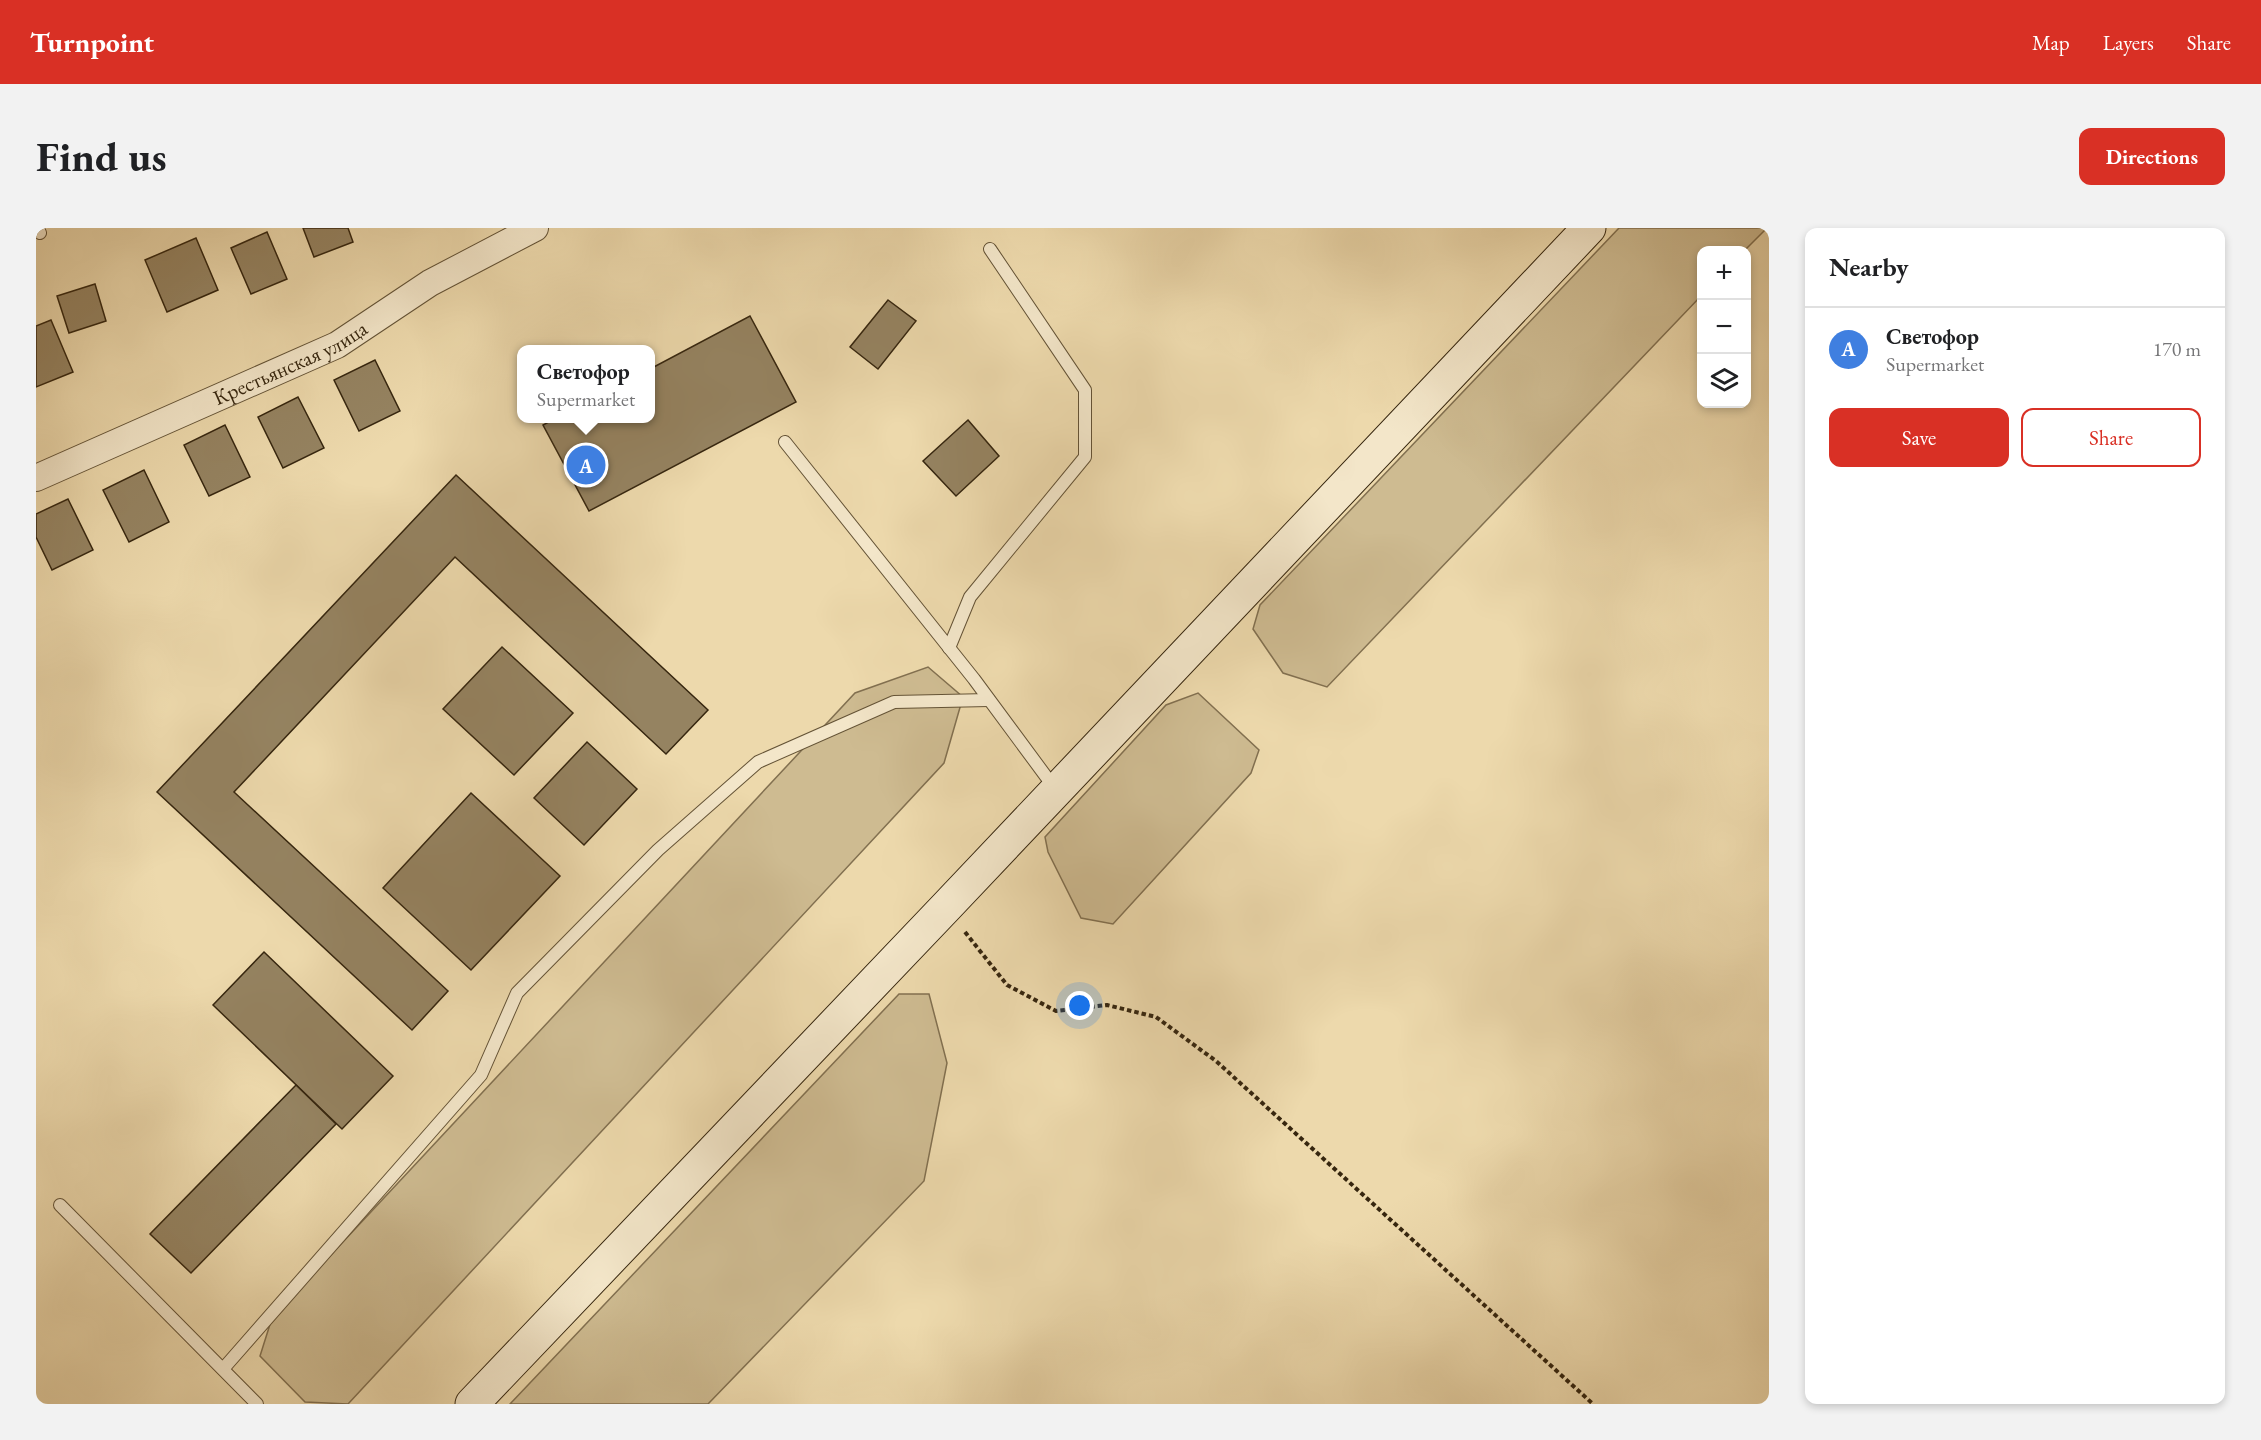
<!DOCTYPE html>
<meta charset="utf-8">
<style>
body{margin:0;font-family:"EB Garamond",serif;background:#f2f2f2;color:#202124}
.controls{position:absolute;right:18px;top:18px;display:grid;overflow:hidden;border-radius:12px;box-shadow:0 3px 9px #0003}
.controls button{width:54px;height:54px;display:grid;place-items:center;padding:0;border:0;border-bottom:2px solid #e0e0e0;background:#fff;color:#202124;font:30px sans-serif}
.you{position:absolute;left:1044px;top:778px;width:21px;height:21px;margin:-15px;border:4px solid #fff;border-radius:50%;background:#1a73e8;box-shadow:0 0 0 9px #1a73e833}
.badge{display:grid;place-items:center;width:39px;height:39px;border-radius:50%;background:#d93025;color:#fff;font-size:20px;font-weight:700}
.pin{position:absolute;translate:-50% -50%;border:3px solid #fff;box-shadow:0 2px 6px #0006}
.popup{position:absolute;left:481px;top:117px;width:138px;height:78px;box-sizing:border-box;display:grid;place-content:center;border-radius:12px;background:#fff;filter:drop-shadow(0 2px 4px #0005);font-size:20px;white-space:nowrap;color:#757577}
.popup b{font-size:22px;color:#202124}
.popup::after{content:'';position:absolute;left:50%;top:100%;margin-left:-12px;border:12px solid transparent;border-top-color:#fff}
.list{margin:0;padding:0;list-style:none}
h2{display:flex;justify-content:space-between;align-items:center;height:78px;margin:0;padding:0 24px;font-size:26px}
h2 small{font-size:20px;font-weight:400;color:#757577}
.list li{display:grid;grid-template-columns:39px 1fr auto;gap:18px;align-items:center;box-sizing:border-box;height:84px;padding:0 24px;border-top:2px solid #e0e0e0}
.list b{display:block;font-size:22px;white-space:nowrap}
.list p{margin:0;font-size:20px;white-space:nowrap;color:#757577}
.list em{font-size:20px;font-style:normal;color:#757577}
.actions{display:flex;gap:12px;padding:18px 24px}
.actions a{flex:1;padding:14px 0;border:2px solid #d93025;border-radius:12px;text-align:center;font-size:21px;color:#d93025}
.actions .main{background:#d93025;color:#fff}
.icon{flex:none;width:33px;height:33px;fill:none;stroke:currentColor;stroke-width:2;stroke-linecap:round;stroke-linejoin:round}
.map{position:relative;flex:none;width:1733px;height:1176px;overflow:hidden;border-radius:12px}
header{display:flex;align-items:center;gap:36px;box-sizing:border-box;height:84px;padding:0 30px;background:#d93025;color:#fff}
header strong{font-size:28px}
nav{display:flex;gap:33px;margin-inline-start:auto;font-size:21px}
.intro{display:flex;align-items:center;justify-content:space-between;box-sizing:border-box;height:144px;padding:0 36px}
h1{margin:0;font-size:42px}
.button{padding:15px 27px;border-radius:12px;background:#d93025;color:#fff;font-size:21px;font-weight:700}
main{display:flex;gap:36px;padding:0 36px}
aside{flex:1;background:#fff;border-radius:12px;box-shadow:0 3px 9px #0003}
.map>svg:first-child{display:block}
.green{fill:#cebb91;stroke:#827050;stroke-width:1.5}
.building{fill:#958361;stroke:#36260f;stroke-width:1.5}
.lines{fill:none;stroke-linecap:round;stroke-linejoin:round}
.lane-casing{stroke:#645336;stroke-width:14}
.street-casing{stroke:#645336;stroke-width:28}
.secondary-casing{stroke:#36260f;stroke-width:35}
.path{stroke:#36260f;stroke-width:4;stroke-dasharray:4.5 3;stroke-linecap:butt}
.lane{stroke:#f3e6c9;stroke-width:12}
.street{stroke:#f3e6c9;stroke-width:26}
.secondary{stroke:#f3e6c9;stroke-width:33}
.labels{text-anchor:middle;stroke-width:5;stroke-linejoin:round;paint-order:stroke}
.street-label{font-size:21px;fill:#36260f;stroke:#f3e6c9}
</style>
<header>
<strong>Turnpoint</strong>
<nav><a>Map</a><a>Layers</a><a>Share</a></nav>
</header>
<div class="intro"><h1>Find us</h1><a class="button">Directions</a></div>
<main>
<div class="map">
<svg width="1733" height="1176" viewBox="0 0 1733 1176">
<rect width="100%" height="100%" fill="#edd9ac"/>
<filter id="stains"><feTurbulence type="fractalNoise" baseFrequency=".00333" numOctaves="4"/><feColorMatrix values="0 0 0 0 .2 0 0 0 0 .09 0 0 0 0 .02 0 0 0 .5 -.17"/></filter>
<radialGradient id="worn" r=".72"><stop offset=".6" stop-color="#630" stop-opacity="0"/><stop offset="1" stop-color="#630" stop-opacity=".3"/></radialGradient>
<g class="green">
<polygon points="1583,0 1731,0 1709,22 1666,22 1665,68 1291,459 1247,445 1217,401 1224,377"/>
<polygon points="892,439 927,469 908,535 312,1176 269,1174 224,1128 236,1090 819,465"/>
<polygon points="1162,465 1223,522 1215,545 1077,696 1045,690 1012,624 1009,609 1130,477"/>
<polygon points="863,766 893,766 911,835 888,953 672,1176 474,1176"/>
</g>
<g class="building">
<polygon points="267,0 312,0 317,14 278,29"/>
<polygon points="231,4 251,51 215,66 195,20"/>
<polygon points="160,10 182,62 131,84 109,32"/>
<polygon points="59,56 70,93 33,105 21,68"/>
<polygon points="852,72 880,93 842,141 814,119"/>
<polygon points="714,88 760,174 553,283 507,197 520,190 614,190 614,141"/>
<polygon points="15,92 37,144 0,159 0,98"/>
<polygon points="339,132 364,183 323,203 298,152"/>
<polygon points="262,169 288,220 247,240 222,189"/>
<polygon points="932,192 963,228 920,268 887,233"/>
<polygon points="189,197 214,249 173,268 148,217"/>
<polygon points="108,242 133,294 93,314 67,262"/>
<polygon points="420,247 672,482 630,526 419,329 198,564 412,763 376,802 121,564"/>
<polygon points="32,271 57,322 16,342 0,309 0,286"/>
<polygon points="466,419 537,485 478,547 407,481"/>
<polygon points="551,514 601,561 548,617 498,570"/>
<polygon points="435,565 524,648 435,742 347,660"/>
<polygon points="228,724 357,848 306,901 177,777"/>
<polygon points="260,857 300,896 155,1045 114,1006"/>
</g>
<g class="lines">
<defs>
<g id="lane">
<polyline points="2,0 4,5"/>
<polyline points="749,214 938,451 1020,562"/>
<polyline points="913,420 934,369 1049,229 1049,162 954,21"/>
<polyline points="24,977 221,1176"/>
<polyline points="187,1141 445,847 481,765 622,622 722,534 858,474 953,472"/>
</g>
<g id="street">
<path id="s1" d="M0,250L301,117L394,55L499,0"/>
</g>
<polyline id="secondary" points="436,1176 910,679 1553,0"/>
</defs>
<use href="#lane" class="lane-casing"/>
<use href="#street" class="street-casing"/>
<use href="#secondary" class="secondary-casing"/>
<polyline class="path" points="929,704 971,757 1020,783 1071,777 1120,789 1180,833 1557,1176"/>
<use href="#lane" class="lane"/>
<use href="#street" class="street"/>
<use href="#secondary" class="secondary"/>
</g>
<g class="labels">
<g class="street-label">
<text dy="7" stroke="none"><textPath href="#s1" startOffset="279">Крестьянская улица</textPath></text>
</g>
</g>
<rect width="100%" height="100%" filter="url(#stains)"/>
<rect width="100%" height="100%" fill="url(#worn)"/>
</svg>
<div class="controls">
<button>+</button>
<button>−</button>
<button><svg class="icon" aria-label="layers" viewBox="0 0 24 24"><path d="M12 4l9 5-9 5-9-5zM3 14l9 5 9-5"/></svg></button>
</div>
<div class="you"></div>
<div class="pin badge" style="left:550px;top:237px;background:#3f7fe0">A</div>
<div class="popup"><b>Светофор</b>Supermarket</div>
</div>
<aside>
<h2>Nearby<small></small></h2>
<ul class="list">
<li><span class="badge" style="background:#3f7fe0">A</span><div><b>Светофор</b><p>Supermarket</p></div><em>170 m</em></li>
</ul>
<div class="actions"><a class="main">Save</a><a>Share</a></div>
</aside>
</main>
